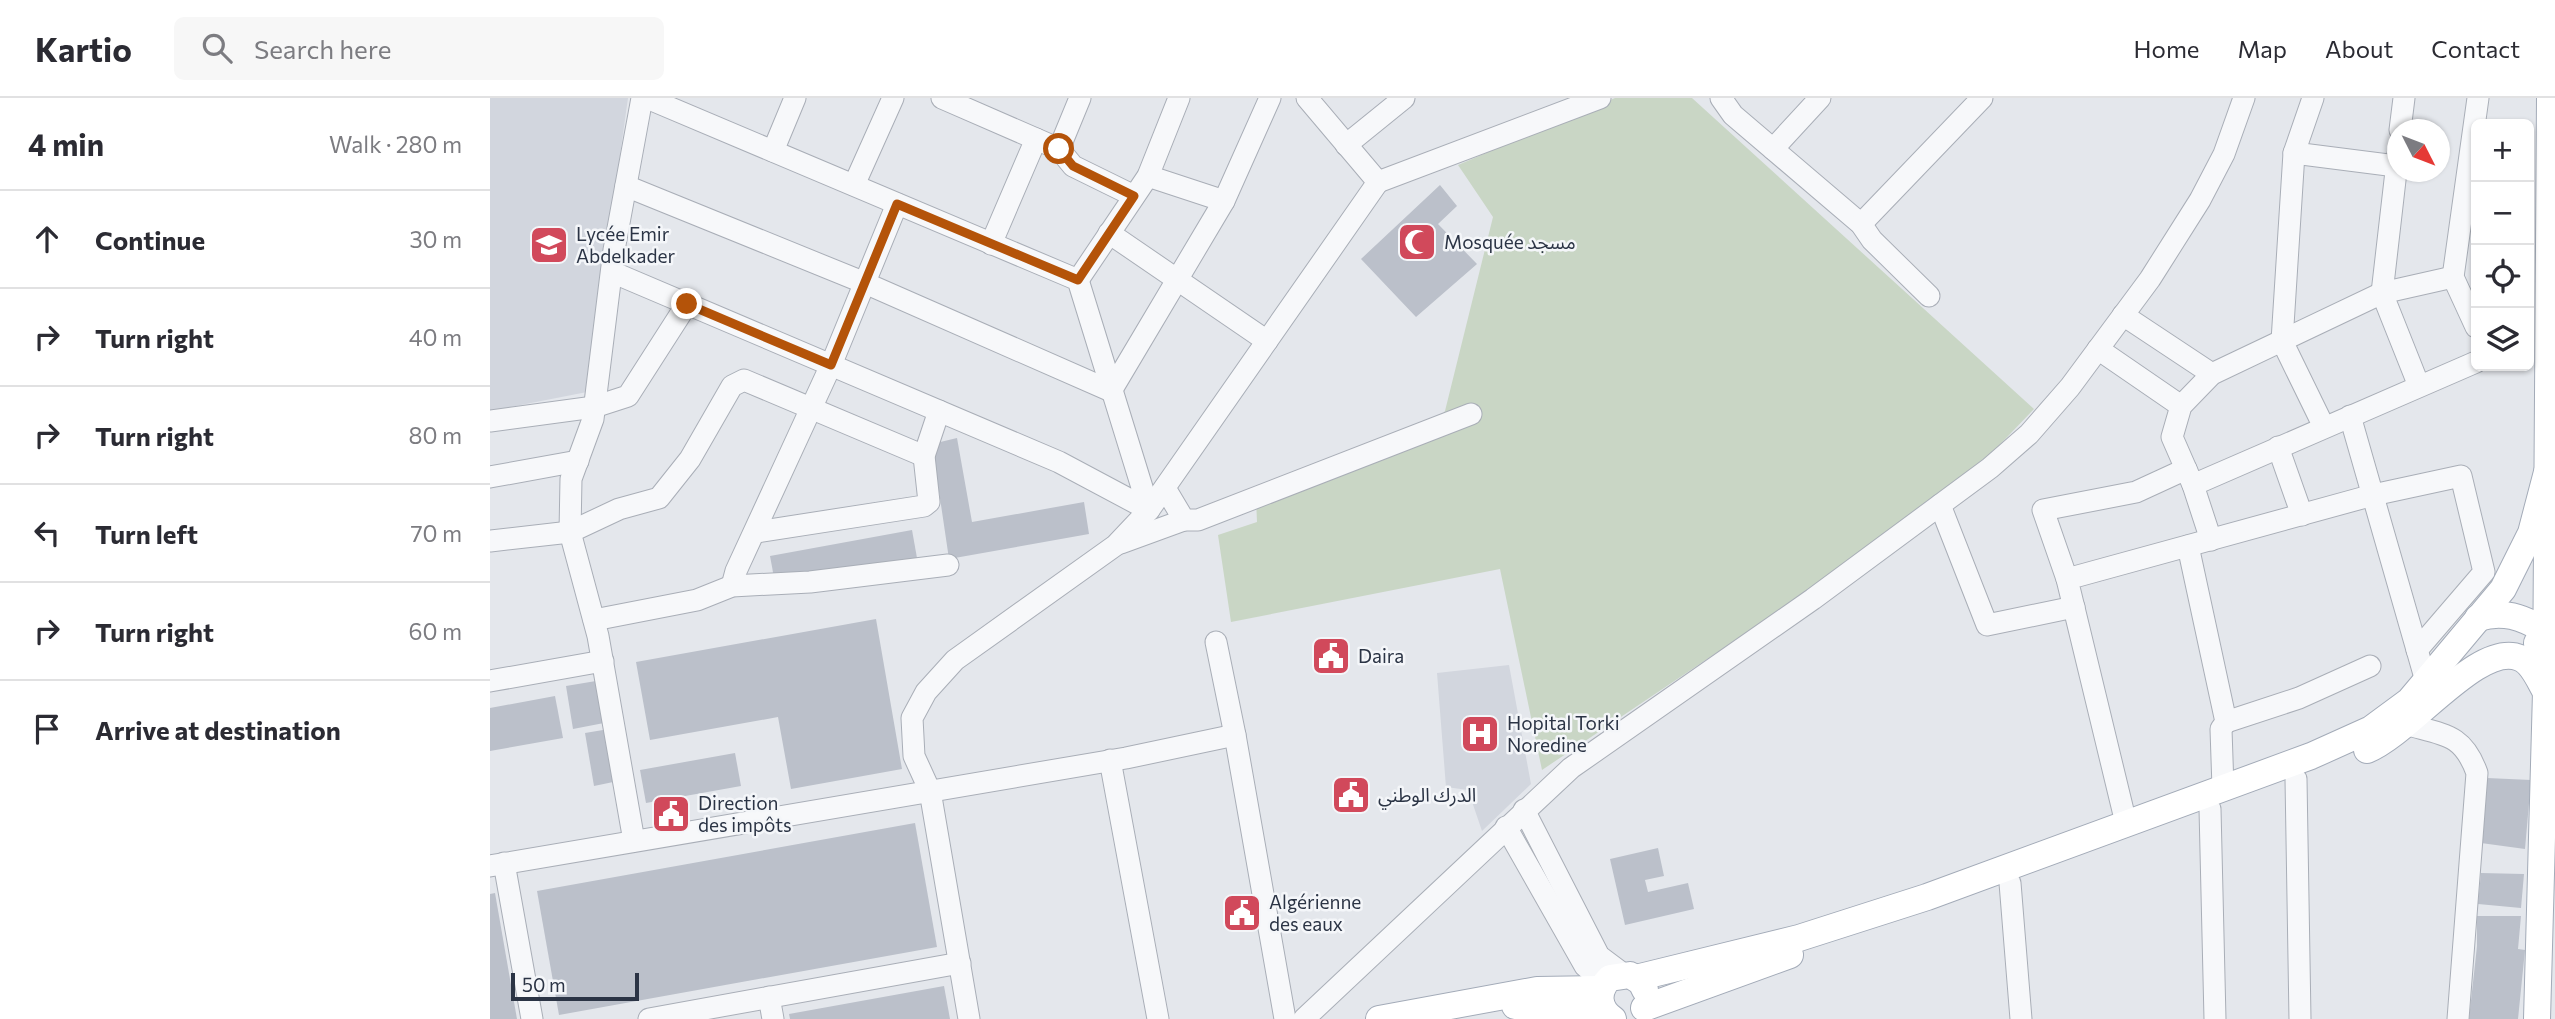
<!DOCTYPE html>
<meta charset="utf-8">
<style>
body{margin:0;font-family:Commissioner,"Noto Sans Arabic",sans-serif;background:#f7f7f7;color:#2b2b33}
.controls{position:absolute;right:21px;top:21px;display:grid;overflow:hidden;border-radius:10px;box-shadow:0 2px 5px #0004}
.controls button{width:63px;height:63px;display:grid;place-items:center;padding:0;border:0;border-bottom:2px solid #e1e1e2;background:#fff;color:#2b2b33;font:35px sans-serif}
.compass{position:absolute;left:1897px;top:21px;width:63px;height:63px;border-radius:50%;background:#fff;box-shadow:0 2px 5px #0004;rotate:132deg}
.scale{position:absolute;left:21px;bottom:18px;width:128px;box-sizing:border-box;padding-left:7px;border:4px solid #2b3445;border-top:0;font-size:19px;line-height:24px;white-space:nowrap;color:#2b3445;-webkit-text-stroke:5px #f4f6f9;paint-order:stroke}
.stop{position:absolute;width:21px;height:21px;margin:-16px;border:5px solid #b45309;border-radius:50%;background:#fff}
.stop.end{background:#b45309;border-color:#fff;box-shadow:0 2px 7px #0008}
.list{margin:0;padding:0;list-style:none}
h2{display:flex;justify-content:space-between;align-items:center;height:91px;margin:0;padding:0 28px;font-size:30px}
h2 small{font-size:23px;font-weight:400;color:#7c7c81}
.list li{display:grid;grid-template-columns:46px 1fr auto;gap:21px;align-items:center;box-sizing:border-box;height:98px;padding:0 28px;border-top:2px solid #e1e1e2}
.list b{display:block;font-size:26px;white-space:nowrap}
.list em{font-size:23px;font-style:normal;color:#7c7c81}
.icon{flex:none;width:38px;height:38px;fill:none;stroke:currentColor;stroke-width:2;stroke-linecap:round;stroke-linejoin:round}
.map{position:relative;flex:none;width:2065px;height:921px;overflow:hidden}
header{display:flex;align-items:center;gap:42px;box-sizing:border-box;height:98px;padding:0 35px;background:#fff;border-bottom:2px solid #e1e1e2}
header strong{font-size:33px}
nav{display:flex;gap:38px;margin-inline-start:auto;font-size:24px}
.search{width:490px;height:63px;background:#f7f7f7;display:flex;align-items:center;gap:18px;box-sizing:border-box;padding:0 24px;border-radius:10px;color:#7c7c81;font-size:26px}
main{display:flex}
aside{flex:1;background:#fff}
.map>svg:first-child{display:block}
.built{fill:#d2d6de}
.green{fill:#c9d6c5}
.building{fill:#bbc0ca}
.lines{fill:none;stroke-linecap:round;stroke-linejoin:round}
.minor-casing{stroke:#a9aeb7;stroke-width:23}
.major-casing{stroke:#a3abb8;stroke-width:28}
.minor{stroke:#f7f8fa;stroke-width:21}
.major{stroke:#fff;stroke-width:26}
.route{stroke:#b45309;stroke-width:9}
.labels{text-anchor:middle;stroke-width:5;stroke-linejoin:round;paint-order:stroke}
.poi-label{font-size:19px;fill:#2b3445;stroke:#f4f6f9;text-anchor:start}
</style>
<header>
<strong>Kartio</strong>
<div class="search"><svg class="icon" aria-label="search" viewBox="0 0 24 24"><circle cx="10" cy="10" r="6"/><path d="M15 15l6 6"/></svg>Search here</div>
<nav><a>Home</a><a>Map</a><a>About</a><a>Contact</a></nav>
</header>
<main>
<aside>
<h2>4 min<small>Walk · 280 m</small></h2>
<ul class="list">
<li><svg class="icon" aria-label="ahead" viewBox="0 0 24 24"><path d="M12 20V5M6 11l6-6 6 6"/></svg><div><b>Continue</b></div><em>30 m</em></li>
<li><svg class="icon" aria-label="right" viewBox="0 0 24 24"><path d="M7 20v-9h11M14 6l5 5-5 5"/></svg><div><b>Turn right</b></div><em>40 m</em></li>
<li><svg class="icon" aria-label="right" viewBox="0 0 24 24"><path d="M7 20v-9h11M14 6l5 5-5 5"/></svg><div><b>Turn right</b></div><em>80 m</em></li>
<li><svg class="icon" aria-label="left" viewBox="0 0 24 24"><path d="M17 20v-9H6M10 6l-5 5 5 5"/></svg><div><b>Turn left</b></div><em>70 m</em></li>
<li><svg class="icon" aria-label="right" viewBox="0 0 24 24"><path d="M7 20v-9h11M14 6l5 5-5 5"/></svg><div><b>Turn right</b></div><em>60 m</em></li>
<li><svg class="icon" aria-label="arrive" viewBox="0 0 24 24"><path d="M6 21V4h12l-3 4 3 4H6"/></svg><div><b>Arrive at destination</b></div></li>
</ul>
</aside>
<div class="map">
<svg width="2065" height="921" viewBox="0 0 2065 921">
<rect width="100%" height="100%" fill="#e4e7ec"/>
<g class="built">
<polygon points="0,0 138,0 97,294 0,313"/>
<polygon points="1019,567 1041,686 992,733 978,692 956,689 947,575"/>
</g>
<polygon class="green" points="1125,0 1202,0 1544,311 1497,360 1324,489 1052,672 1010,471 741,524 728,437 767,424 766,401 941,330 955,313 1003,119 968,67"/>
<g class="building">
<polygon points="950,87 967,108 948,126 987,166 926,219 871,161"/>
<polygon points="467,340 482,424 594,404 599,436 459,461 442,346"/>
<polygon points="422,432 427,460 285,485 280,458"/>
<polygon points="386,521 412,671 301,691 288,619 160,642 146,564"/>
<polygon points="106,583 114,625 83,631 76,588"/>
<polygon points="65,598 73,640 0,653 0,610"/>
<polygon points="119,631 128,683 104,688 95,635"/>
<polygon points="245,655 251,688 156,705 150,672"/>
<polygon points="1997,680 2041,682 2035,751 1991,745"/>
<polygon points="425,725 447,849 69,917 47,793"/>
<polygon points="1168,750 1174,778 1155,782 1158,794 1198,785 1204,811 1135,827 1120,761"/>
<polygon points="1991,775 2034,776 2031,810 1988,806"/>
<polygon points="5,795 27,921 0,921 0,796"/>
<polygon points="1987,818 2031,818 2028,851 2035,852 2028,921 1979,921 1987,848"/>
<polygon points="454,888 460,921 300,921 299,916"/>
</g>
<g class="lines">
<defs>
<g id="minor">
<polyline points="452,0 569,51 590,0"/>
<polyline points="1231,0 1243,17 1371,126 1382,142 1439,198"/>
<polyline points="1823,0 1804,55 1792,243 1834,329"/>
<polyline points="1910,32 1914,0"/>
<polyline points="856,47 914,0"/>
<polyline points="569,51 583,68 644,98"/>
<polyline points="1283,51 1330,0"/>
<polyline points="283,53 305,0"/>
<polyline points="1804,55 1906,68"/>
<polyline points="1908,56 1892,195 1929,288"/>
<polyline points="658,78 734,103"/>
<polyline points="888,84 1110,0"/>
<polyline points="364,87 403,0"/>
<polyline points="136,88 375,185 621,293 734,103 780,0"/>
<polyline points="1371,126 1492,0"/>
<polyline points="619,135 777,243"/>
<polyline points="501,146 546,41"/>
<polyline points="122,174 569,364 659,412 588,182 157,0"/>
<polyline points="1963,179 1892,195 1722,276 1691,308 1682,339 1703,387 1986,264"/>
<polyline points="588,182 658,78 689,0"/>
<polyline points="1633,217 1722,276"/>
<polyline points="1986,229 1963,179 1988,0"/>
<polyline points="1608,251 1691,308"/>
<polyline points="1860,318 1936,583"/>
<polyline points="0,323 104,309 138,298 197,206"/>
<polyline points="1788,349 1812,417"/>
<polyline points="0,379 88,363"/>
<polyline points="1703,387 1721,442"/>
<polyline points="675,390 694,422 708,422 981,316"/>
<polyline points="1450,407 1497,527 1584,509"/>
<polyline points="266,434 434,408 439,404 434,358 449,313"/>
<polyline points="0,443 80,434 129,411 169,400 200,361 242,288 254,282 434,358"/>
<polyline points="631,445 694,422"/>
<polyline points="1698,448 1736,624 1731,631 1733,690"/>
<polyline points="1577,481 1553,412 1646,394 1696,371"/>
<polyline points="242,488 246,473 341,267 407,106"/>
<polyline points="104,522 207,502 242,488 320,484 458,467"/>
<polyline points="726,544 745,637"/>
<polyline points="0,583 113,563"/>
<polyline points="1736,624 1809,600 1880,568"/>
<path d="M1918,627C1955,637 1973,636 1987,675L1968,921"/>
<polyline points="620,662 668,921"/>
<polyline points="1806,681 1810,921"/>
<polyline points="1720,711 1725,921"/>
<polyline points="1034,712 1109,858 1133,876"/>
<polyline points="1636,725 1577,481 1883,397 1971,378 1994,474 1927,552"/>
<polyline points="1016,729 1095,868 1115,885"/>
<polyline points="144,743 108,538 80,434 81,381 103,321 124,152 152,0"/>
<polyline points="14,765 42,921"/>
<polyline points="0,768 636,660 745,637 795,921"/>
<polyline points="1520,785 1531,921"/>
<polyline points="279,899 283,921"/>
<polyline points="159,921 470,865"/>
<polyline points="479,921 440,693 424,658 422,620 436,594 465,562 626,447 659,412 888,84 817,0"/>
<polyline points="814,921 1081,670 1323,501 1500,370 1539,336 1580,289 1660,181 1710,102 1734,56 1754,0"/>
</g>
<g id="major">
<path d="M1988,520C2013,512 2032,519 2054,532L2047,545"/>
<path d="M1877,652C1921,634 1989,542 2030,560C2043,565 2049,583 2056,594"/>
<polyline points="1146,880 1309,840 1437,799 1821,658 1881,631 1919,603 1951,565 2013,491 2041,435 2057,374"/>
<polyline points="1025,908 1114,913"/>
<polyline points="1154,910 1300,857"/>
<polyline points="889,921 1047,892 1111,891"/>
<path d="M1123,921C1108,911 1106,893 1120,880L1140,877L1151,884L1155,892"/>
<polyline points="2047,921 2056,594 2060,0"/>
</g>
</defs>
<use href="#minor" class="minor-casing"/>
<use href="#major" class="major-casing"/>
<use href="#minor" class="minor"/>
<use href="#major" class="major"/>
</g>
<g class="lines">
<polyline class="route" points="197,206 341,267 407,106 588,182 644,98 583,68 569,51"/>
</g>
<defs>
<symbol id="mosque-square" viewBox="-11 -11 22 22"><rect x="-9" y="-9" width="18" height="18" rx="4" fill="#d1495b" stroke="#f4f6f9"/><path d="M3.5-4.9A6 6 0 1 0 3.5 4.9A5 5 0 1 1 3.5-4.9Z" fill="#fff"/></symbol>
<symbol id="school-square" viewBox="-11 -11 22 22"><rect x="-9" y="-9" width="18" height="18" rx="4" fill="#d1495b" stroke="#f4f6f9"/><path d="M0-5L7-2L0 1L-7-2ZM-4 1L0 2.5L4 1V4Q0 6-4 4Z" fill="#fff"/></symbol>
<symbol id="civic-square" viewBox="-11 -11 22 22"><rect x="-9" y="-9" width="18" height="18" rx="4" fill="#d1495b" stroke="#f4f6f9"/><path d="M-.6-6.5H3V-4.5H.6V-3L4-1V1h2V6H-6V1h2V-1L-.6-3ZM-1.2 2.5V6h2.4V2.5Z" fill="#fff"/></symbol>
<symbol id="hospital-square" viewBox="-11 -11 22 22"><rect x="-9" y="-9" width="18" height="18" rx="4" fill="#d1495b" stroke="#f4f6f9"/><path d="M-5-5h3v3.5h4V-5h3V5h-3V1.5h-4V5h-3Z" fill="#fff"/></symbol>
</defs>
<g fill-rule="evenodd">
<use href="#mosque-square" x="905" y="122" width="44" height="44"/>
<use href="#school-square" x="37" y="125" width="44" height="44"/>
<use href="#civic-square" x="819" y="536" width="44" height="44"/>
<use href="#hospital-square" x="968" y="614" width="44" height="44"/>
<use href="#civic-square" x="839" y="675" width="44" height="44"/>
<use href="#civic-square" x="159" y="694" width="44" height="44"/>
<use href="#civic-square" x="730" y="793" width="44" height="44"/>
</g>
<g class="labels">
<g class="poi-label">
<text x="86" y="143">Lycée Emir<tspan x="86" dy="22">Abdelkader</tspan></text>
<text x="954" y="151">Mosquée مسجد</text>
<text x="868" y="565">Daira</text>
<text x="1017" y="632">Hopital Torki<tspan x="1017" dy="22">Noredine</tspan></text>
<text x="888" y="704">الدرك الوطني</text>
<text x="208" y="712">Direction<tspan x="208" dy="22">des impôts</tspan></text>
<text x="779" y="811">Algérienne<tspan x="779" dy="22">des eaux</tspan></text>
</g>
</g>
</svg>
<div class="controls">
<button>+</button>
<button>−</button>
<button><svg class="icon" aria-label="locate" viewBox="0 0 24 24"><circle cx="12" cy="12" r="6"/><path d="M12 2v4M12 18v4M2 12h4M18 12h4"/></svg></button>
<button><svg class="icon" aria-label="layers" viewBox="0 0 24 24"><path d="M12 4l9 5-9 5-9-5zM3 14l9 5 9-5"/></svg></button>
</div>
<svg class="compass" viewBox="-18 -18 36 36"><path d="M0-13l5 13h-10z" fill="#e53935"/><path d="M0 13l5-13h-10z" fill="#7c7c81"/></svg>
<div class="scale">50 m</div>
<div class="stop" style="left:569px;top:51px"></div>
<div class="stop end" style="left:197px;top:206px"></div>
</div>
</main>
